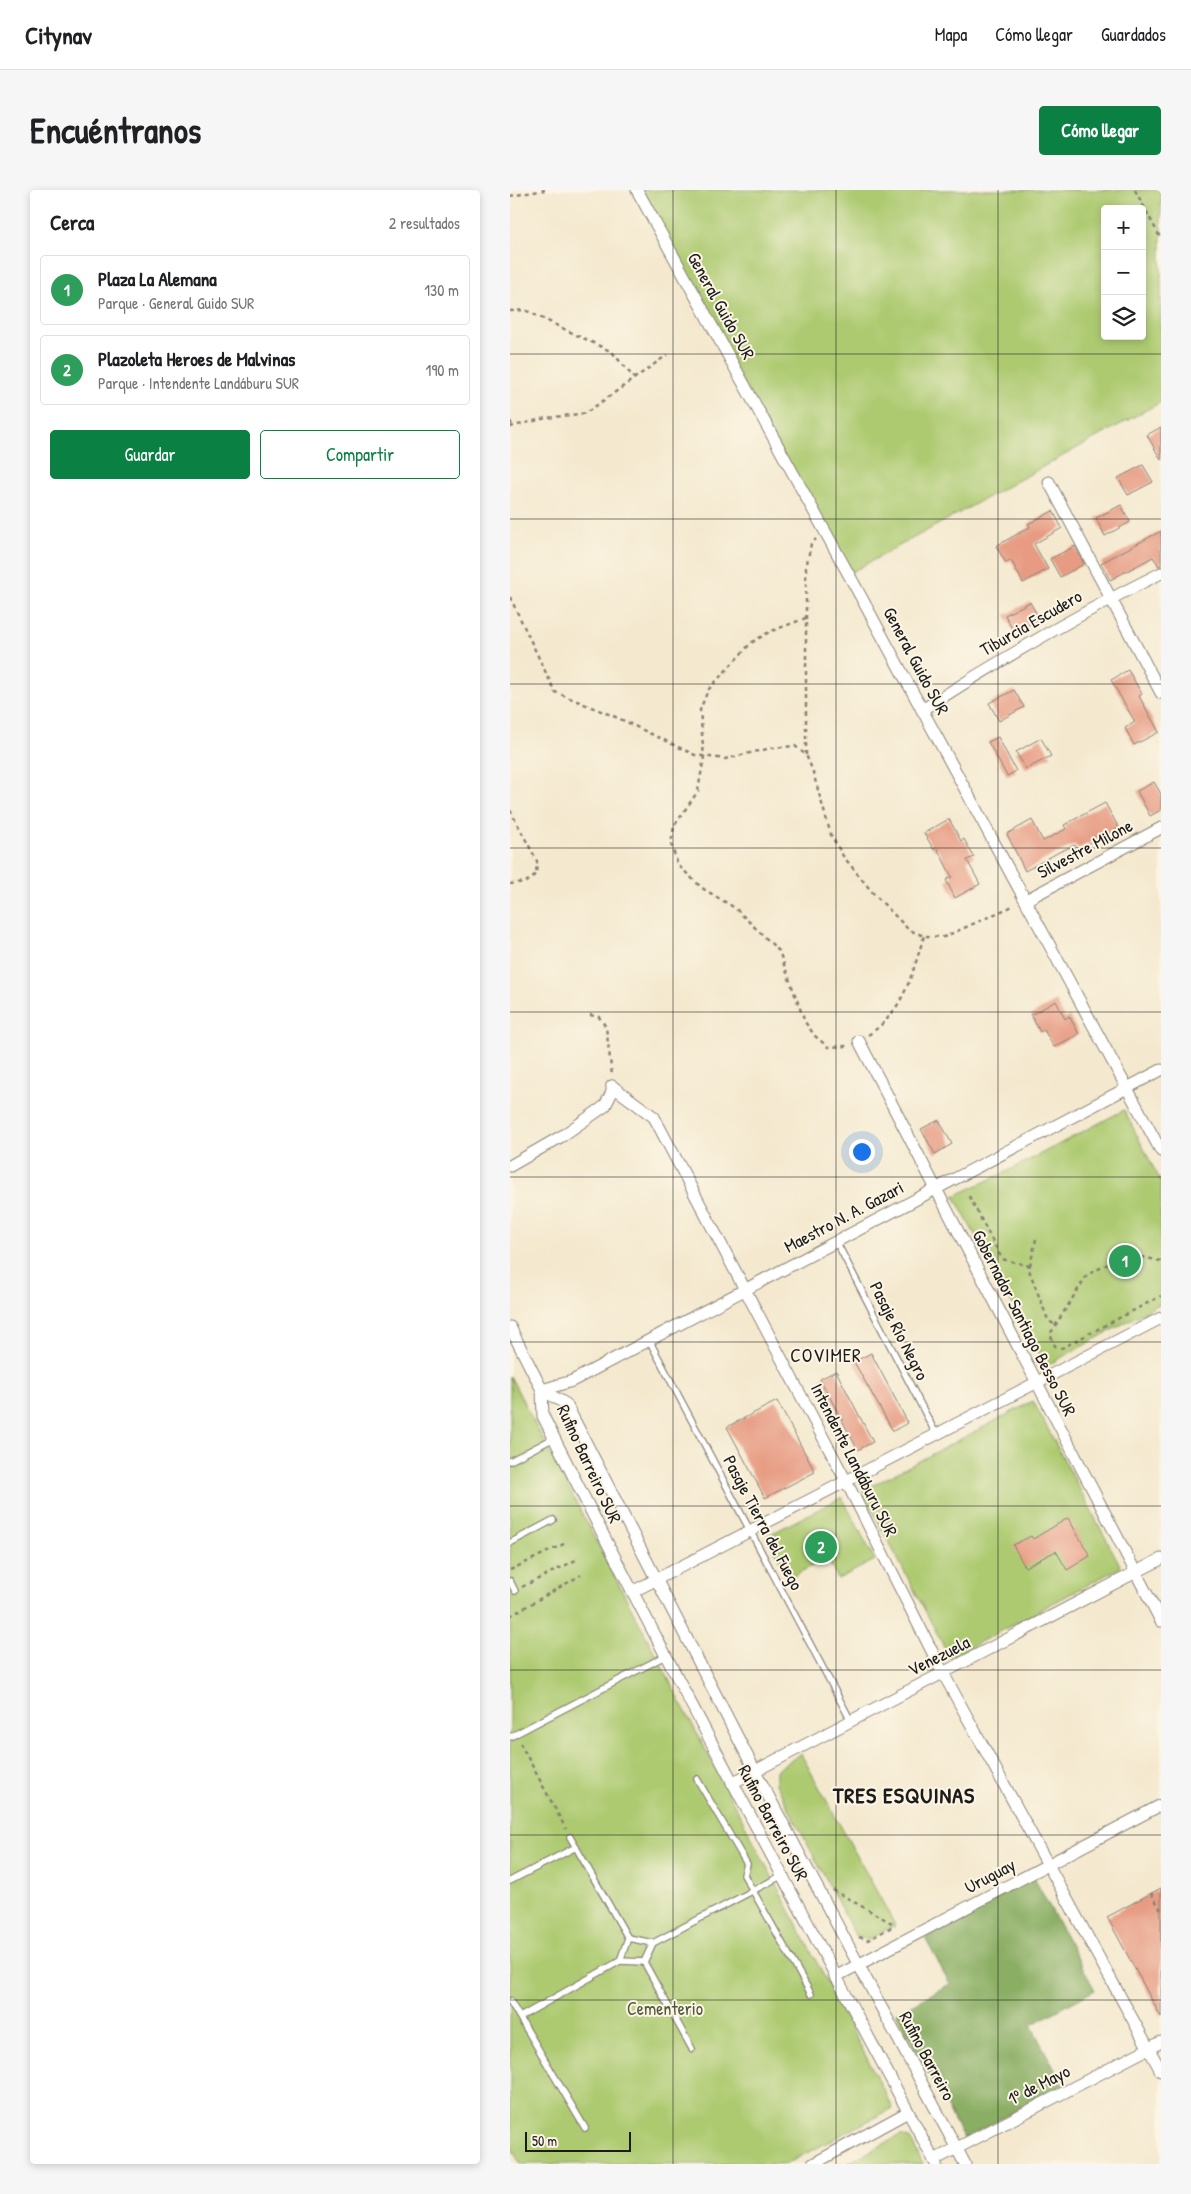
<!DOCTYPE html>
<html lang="es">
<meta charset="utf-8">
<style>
body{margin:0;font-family:"Patrick Hand",sans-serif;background:#f6f6f6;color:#202124}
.controls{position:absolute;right:15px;top:15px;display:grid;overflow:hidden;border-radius:5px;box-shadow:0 2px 8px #0003}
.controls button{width:45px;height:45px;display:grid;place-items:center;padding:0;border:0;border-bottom:1px solid #e0e0e0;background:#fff;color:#202124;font:25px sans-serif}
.scale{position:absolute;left:15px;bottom:12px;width:106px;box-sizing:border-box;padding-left:5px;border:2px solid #1c1c1c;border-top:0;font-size:14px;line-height:18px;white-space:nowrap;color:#1c1c1c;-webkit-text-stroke:4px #fcf5e5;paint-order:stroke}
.you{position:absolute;left:351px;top:961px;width:18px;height:18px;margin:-12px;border:4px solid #fff;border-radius:50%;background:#1a73e8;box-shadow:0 0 0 8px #1a73e833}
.badge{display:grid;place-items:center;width:32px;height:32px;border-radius:50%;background:#0b8043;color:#fff;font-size:16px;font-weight:700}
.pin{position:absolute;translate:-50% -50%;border:2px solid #fff;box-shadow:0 1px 5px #0006}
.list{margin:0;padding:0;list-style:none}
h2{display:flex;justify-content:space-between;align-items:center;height:65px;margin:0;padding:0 20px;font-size:21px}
h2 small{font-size:16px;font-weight:400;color:#757577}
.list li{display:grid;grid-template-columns:32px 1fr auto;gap:15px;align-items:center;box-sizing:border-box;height:70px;margin:0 10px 10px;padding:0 10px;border:1px solid #e0e0e0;border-radius:5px}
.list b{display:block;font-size:19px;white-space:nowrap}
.list p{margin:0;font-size:16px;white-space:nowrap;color:#757577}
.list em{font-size:16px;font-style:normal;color:#757577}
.actions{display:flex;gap:10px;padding:15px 20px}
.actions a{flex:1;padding:11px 0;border:1px solid #0b8043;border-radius:5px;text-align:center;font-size:18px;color:#0b8043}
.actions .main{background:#0b8043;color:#fff}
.icon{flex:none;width:28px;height:28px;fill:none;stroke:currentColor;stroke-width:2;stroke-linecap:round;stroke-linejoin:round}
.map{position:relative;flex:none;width:651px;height:1974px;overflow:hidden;border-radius:5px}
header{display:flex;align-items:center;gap:30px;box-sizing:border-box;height:70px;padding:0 25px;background:#fff;border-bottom:1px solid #e0e0e0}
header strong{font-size:24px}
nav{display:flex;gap:28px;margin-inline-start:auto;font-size:18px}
.intro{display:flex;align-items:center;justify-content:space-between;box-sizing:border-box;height:120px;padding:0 30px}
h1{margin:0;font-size:35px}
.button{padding:12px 22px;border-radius:5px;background:#0b8043;color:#fff;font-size:18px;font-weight:700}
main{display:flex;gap:30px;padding:0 30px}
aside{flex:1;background:#fff;border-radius:5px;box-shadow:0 2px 8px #0003}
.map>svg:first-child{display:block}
.green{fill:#adca71;stroke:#647346;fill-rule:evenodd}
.forest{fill:#8aae63;stroke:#536540}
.building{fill:#e79b83}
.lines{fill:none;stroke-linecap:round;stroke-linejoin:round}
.lane-casing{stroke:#888276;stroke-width:8}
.street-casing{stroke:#888276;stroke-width:13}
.path{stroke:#888276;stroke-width:2.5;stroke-dasharray:4 4;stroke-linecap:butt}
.lane{stroke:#fff;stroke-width:5.5}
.street{stroke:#fff;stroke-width:11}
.grid{fill:none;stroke:#1c1c1c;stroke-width:1;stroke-opacity:0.55}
.labels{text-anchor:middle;stroke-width:4;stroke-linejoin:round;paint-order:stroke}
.street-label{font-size:18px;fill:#1c1c1c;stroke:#fcf5e5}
.park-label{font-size:18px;fill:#4f593a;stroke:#fcf5e5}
.neighbourhood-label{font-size:19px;letter-spacing:1px;fill:#1c1c1c;stroke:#fcf5e5}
.district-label{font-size:22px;font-weight:bold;letter-spacing:1px;fill:#1c1c1c;stroke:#fcf5e5}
</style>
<header>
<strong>Citynav</strong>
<nav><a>Mapa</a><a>Cómo llegar</a><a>Guardados</a></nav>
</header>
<div class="intro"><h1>Encuéntranos</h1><a class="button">Cómo llegar</a></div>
<main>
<aside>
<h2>Cerca<small>2 resultados</small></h2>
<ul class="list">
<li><span class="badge" style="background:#2e9e5b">1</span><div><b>Plaza La Alemana</b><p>Parque · General Guido SUR</p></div><em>130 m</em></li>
<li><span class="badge" style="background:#2e9e5b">2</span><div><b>Plazoleta Heroes de Malvinas</b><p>Parque · Intendente Landáburu SUR</p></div><em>190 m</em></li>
</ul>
<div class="actions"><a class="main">Guardar</a><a>Compartir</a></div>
</aside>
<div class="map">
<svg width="651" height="1974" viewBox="0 0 651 1974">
<rect width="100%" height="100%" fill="#fcf5e5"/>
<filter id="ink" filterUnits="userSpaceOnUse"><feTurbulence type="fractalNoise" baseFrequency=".02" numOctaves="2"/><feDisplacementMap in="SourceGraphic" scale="10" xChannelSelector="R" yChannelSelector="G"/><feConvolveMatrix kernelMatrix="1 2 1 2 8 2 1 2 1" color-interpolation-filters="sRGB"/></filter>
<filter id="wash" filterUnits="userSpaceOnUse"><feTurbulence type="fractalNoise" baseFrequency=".0096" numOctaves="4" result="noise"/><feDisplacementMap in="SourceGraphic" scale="20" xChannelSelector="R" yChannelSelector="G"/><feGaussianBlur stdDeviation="1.12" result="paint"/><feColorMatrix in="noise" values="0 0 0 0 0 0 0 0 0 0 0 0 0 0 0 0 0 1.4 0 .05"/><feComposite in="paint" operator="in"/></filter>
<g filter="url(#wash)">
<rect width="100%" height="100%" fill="#f4e9cf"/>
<g class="green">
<path d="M127,0H651V212L338,384ZM595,19H632V146H595Z"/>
<polygon points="614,920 651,992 651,1113 536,1176 444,1006 502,979"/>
<polygon points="0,1186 383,1918 276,1974 11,1974 0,1953"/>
<polygon points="523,1211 611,1377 440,1468 352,1301"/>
<polygon points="332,1307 365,1370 328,1389 317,1368 279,1388 257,1346"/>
<polygon points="291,1564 385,1735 358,1750 345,1745 266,1594 266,1580"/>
<polygon points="391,1945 400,1949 413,1974 336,1974"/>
</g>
<polygon class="forest" points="524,1688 585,1800 521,1835 553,1895 454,1949 386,1823 440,1794 415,1748"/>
<g id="blocks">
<g class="building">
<polygon points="651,237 651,270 637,245"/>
<polygon points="633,275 643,292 618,305 608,288"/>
<polygon points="611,315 620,332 595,346 586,328"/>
<polygon points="543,321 552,338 524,354 538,379 513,393 501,370 496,373 486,356 520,337 518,334"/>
<polygon points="651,341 651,376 649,376 643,367 600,390 591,373"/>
<polygon points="565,356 574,374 550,387 540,369"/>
<polygon points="520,412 529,429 504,443 495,425"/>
<polygon points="618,480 632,504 629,506 649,542 624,555 615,538 625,532 601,490"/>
<polygon points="504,500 514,517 489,531 479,513"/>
<polygon points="488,547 506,581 497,586 478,552"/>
<polygon points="531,548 541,566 516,579 506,562"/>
<polygon points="644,592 651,604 651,620 640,626 627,601"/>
<polygon points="595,613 609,638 568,659 565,655 549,662 515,681 497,644 522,630 533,651 556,639 554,635"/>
<polygon points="439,629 451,651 454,649 464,667 457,670 470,694 445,708 436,690 442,687 427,658 424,660 414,643"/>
<polygon points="546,811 555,829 559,826 569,844 544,857 534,840 530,842 521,825"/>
<polygon points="429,930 442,954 425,964 411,939"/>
<polygon points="361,1163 398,1233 383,1241 344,1172"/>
<polygon points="326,1181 363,1252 348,1260 310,1189"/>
<polygon points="267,1211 305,1282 255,1308 217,1237"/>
<polygon points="558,1328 580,1366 557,1380 546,1361 515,1377 503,1355 521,1346 523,1349"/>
<polygon points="651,1698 651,1827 597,1727"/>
</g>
</g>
</g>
<g filter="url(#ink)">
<use href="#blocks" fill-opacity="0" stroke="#888276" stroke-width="1"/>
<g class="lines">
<defs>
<g id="lane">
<polyline points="326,1051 426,1244"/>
<polyline points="139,1150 341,1531"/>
<polyline points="0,1271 44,1248"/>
<polyline points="0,1353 43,1330"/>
<polyline points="0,1391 5,1401"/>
<polyline points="0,1547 155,1466"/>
<polyline points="187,1589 237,1674 234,1685 301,1804"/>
<polyline points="60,1647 118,1748"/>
<polyline points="0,1691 66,1657"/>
<polyline points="143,1753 118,1748 110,1771 134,1772 143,1753 271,1686"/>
<polyline points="134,1772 182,1859"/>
<polyline points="0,1811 75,1938"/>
<polyline points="10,1827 110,1771"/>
</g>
<g id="street">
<polyline points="127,0 344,394 651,961"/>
<polyline points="539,292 651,503"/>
<path d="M412,520C489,470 569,424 651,383"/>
<polyline points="516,710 651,638"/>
<polyline points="349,851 651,1431"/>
<polyline points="102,896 144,927 336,1291 433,1483 651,1881"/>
<polyline points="0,976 52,946 95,916 102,902 102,896"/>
<path d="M0,1137L32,1200L33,1226C159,1478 294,1725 426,1974"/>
<polyline points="32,1200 56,1214 245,1581 455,1974"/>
<polyline points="32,1200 62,1191 651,880"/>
<polyline points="122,1402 651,1128"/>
<polyline points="222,1593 651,1369"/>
<polyline points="325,1787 651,1615"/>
<polyline points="424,1970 651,1852"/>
<polyline points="303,1974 398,1922"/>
</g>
</defs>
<use href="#lane" class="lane-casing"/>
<use href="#street" class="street-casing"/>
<g class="path">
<polyline points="625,0 651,49"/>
<polyline points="0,6 35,0"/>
<polyline points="0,121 15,120 102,162 125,189"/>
<polyline points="0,231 3,237"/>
<polyline points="0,237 36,228 76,223 157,165"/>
<polyline points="0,407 45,502 108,528 185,565 215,569 261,558 285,556 296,565 302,579 321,645 333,666 363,703 399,740 414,746 434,747 505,715"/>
<polyline points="296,428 259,442 241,453 198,500 190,520 194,567 188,601 164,636 161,654 168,675 192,698 225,718 269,761 295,832 305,846 318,857 338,856"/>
<polyline points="296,565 296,378 301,354 306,349"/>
<polyline points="0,620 27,671 26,684 16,692 0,694"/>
<polyline points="80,825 89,827 96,837 102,885"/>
<path d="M358,845C394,822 402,784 414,746"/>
<polyline points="459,1006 492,1069 520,1076"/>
<polyline points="526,1049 519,1080 538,1130 545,1135"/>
<polyline points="651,1071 617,1064 577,1085 540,1144 545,1156 552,1158 651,1106"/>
<polyline points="0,1380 56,1353"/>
<polyline points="12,1397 66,1370"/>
<polyline points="0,1426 71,1385"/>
<polyline points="10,1553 56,1639"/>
<polyline points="323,1700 385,1735"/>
<polyline points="641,1703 651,1720"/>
<polyline points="349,1747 358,1750 385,1735"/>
</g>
<use href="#lane" class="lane"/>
<use href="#street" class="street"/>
</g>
</g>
<path class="grid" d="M163,0V1974M326,0V1974M488,0V1974M0,164H651M0,329H651M0,494H651M0,658H651M0,822H651M0,987H651M0,1152H651M0,1316H651M0,1480H651M0,1645H651M0,1810H651"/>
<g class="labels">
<g class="street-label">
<text transform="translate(211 116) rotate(61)" y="6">General Guido SUR</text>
<text transform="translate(521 433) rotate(-30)" y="6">Tiburcia Escudero</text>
<text transform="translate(406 471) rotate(62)" y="6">General Guido SUR</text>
<text transform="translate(575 659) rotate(-28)" y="6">Silvestre Milone</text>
<text transform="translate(334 1027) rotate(-28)" y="6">Maestro N. A. Gazari</text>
<text transform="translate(514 1133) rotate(63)" y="6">Gobernador Santiago Besso SUR</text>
<text transform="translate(389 1141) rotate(63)" y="6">Pasaje Río Negro</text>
<text transform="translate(344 1270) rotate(63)" y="6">Intendente Landáburu SUR</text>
<text transform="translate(79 1274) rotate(65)" y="6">Rufino Barreiro SUR</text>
<text transform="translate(253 1333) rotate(62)" y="6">Pasaje Tierra del Fuego</text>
<text transform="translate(429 1466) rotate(-27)" y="6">Venezuela</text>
<text transform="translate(263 1633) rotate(62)" y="6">Rufino Barreiro SUR</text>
<text transform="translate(480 1686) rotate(-28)" y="6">Uruguay</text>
<text transform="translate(417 1866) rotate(62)" y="6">Rufino Barreiro</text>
<text transform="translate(529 1895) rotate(-27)" y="6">1º de Mayo</text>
</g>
<g class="park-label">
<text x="155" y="1825">Cementerio</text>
</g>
<g class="neighbourhood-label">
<text x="316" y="1172">COVIMER</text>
</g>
<g class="district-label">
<text x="394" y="1613">TRES ESQUINAS</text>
</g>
</g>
</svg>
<div class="controls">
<button>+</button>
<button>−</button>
<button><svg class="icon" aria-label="layers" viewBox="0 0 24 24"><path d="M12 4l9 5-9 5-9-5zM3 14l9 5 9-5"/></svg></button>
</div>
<div class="scale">50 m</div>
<div class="you"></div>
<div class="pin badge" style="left:615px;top:1071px;background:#2e9e5b">1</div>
<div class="pin badge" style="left:311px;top:1357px;background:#2e9e5b">2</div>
</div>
</main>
